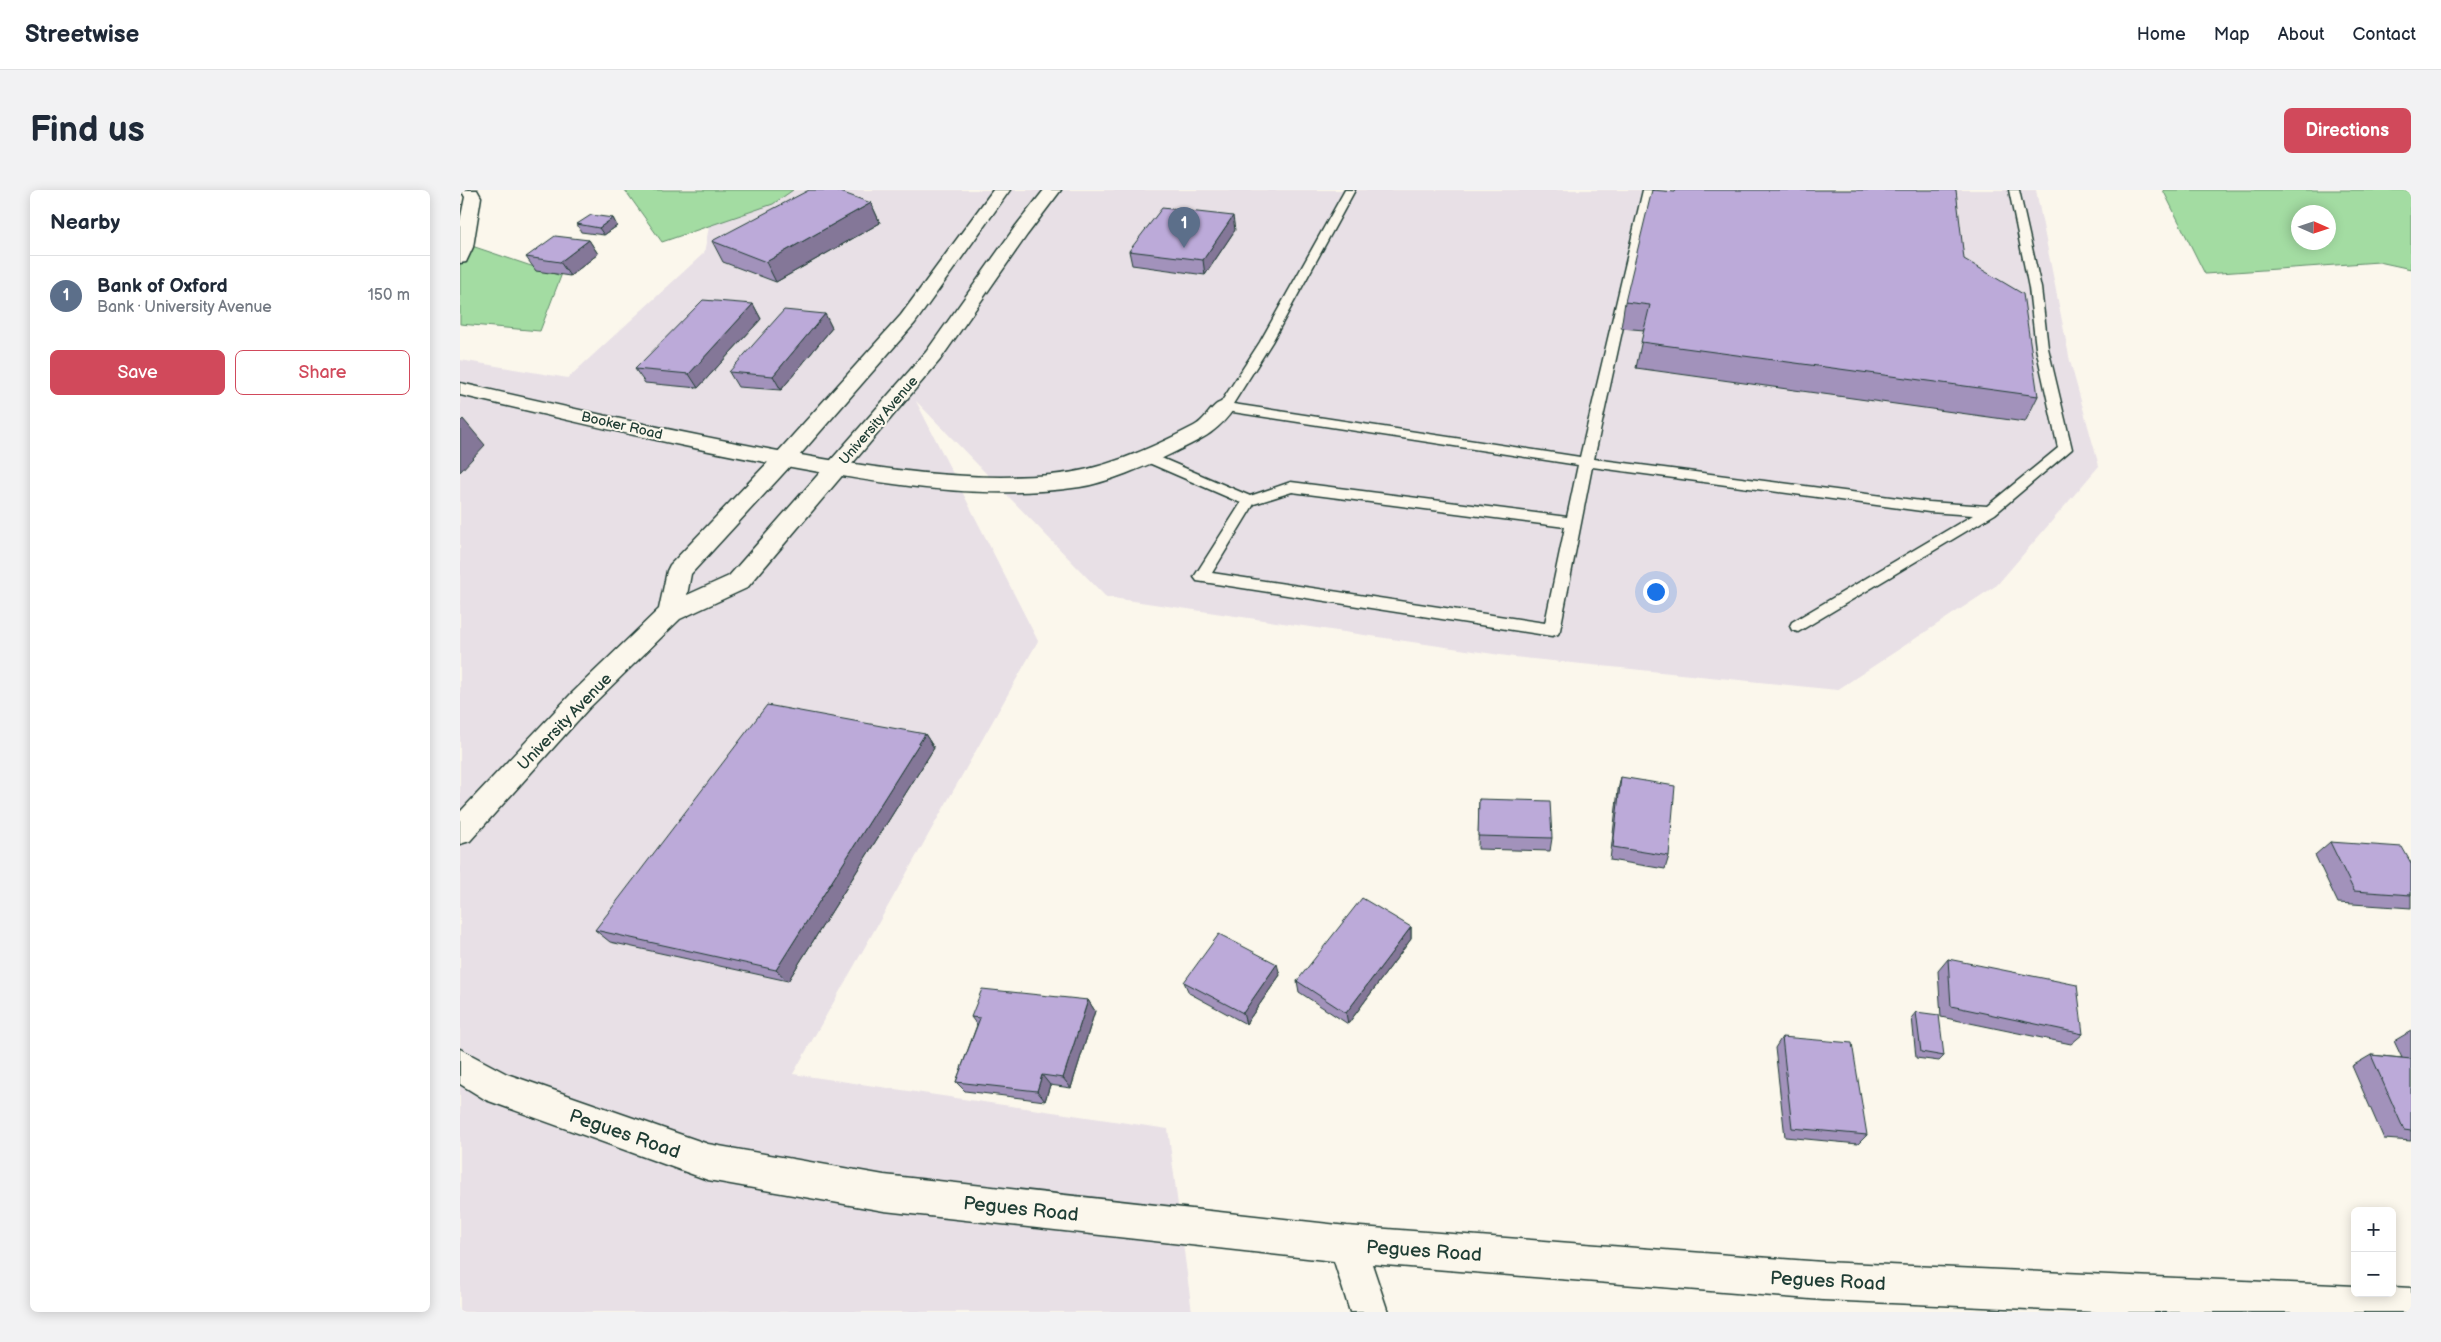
<!DOCTYPE html>
<meta charset="utf-8">
<style>
body{margin:0;font-family:"Balsamiq Sans",sans-serif;background:#f2f2f3;color:#1f2937}
.controls{position:absolute;right:15px;bottom:15px;display:grid;overflow:hidden;border-radius:8px;box-shadow:0 2px 12px #0003}
.controls button{width:45px;height:45px;display:grid;place-items:center;padding:0;border:0;border-bottom:1px solid #e0e1e3;background:#fff;color:#1f2937;font:25px sans-serif}
.compass{position:absolute;left:1831px;top:15px;width:45px;height:45px;border-radius:50%;background:#fff;box-shadow:0 2px 12px #0003;rotate:93deg}
.you{position:absolute;left:1195px;top:401px;width:18px;height:18px;margin:-12px;border:4px solid #fff;border-radius:50%;background:#1a73e8;box-shadow:0 0 0 8px #1a73e833}
.badge{display:grid;place-items:center;width:32px;height:32px;border-radius:50%;background:#d1495b;color:#fff;font-size:16px;font-weight:700}
.pin{position:absolute;translate:-50% -41px;filter:drop-shadow(0 1px 2px #0008)}
.pin::after{content:'';position:absolute;top:26px;width:18px;height:15px;background:inherit;clip-path:polygon(0 0,100% 0,50% 100%)}
.list{margin:0;padding:0;list-style:none}
h2{display:flex;justify-content:space-between;align-items:center;height:65px;margin:0;padding:0 20px;font-size:21px}
h2 small{font-size:16px;font-weight:400;color:#747a83}
.list li{display:grid;grid-template-columns:32px 1fr auto;gap:15px;align-items:center;box-sizing:border-box;height:80px;padding:0 20px;border-top:1px solid #e0e1e3}
.list b{display:block;font-size:19px;white-space:nowrap}
.list p{margin:0;font-size:16px;white-space:nowrap;color:#747a83}
.list em{font-size:16px;font-style:normal;color:#747a83}
.actions{display:flex;gap:10px;padding:15px 20px}
.actions a{flex:1;padding:11px 0;border:1px solid #d1495b;border-radius:8px;text-align:center;font-size:18px;color:#d1495b}
.actions .main{background:#d1495b;color:#fff}
.map{position:relative;flex:none;width:1951px;height:1122px;overflow:hidden;border-radius:8px}
header{display:flex;align-items:center;gap:30px;box-sizing:border-box;height:70px;padding:0 25px;background:#fff;border-bottom:1px solid #e0e1e3}
header strong{font-size:24px}
nav{display:flex;gap:28px;margin-inline-start:auto;font-size:18px}
.intro{display:flex;align-items:center;justify-content:space-between;box-sizing:border-box;height:120px;padding:0 30px}
h1{margin:0;font-size:35px}
.button{padding:12px 22px;border-radius:8px;background:#d1495b;color:#fff;font-size:18px;font-weight:700}
main{display:flex;gap:30px;padding:0 30px}
aside{flex:1;background:#fff;border-radius:8px;box-shadow:0 2px 12px #0003}
.map>svg:first-child{display:block}
.built{fill:#e8e0e6}
.green{fill:#a3dca2;stroke:#618c6b;fill-rule:evenodd}
.lines{fill:none;stroke-linecap:round;stroke-linejoin:round}
.lane-casing{stroke:#1f3d34;stroke-width:3}
.street-casing{stroke:#1f3d34;stroke-width:3}
.secondary-casing{stroke:#1f3d34;stroke-width:3}
.lane{fill:#fbf7ec;fill-rule:evenodd}
.street{fill:#fbf7ec;fill-rule:evenodd}
.secondary{fill:#fbf7ec;fill-rule:evenodd}
.wall{fill:#a292bb;stroke:#1f3d34}
.shaded-wall{fill:#847798;stroke:#1f3d34}
.building{fill:#bcaad9;stroke:#1f3d34}
.labels{text-anchor:middle;stroke-width:4;stroke-linejoin:round;paint-order:stroke}
.far-street-label{font-size:14px;fill:#1f3d34;stroke:#fbf7ec}
.street-label{font-size:16px;fill:#1f3d34;stroke:#fbf7ec}
.near-street-label{font-size:19px;fill:#1f3d34;stroke:#fbf7ec}
</style>
<header>
<strong>Streetwise</strong>
<nav><a>Home</a><a>Map</a><a>About</a><a>Contact</a></nav>
</header>
<div class="intro"><h1>Find us</h1><a class="button">Directions</a></div>
<main>
<aside>
<h2>Nearby<small></small></h2>
<ul class="list">
<li><span class="badge" style="background:#5c6f8a">1</span><div><b>Bank of Oxford</b><p>Bank · University Avenue</p></div><em>150 m</em></li>
</ul>
<div class="actions"><a class="main">Save</a><a>Share</a></div>
</aside>
<div class="map">
<svg width="1951" height="1122" viewBox="0 0 1951 1122">
<rect width="100%" height="100%" fill="#fbf7ec"/>
<filter id="ink" filterUnits="userSpaceOnUse"><feTurbulence type="fractalNoise" baseFrequency=".02" numOctaves="2"/><feDisplacementMap in="SourceGraphic" scale="10" xChannelSelector="R" yChannelSelector="G"/><feConvolveMatrix kernelMatrix="1 2 1 2 8 2 1 2 1" color-interpolation-filters="sRGB"/></filter>
<g filter="url(#ink)">
<polygon class="built" points="256,0 1576,0 1610,171 1639,276 1537,395 1377,500 1054,467 646,407 456,211 578,451 333,884 708,939 732,1122 0,1122 0,170 108,188 244,63"/>
<g class="green">
<polygon points="165,0 333,0 313,14 202,52"/>
<path d="M1703,0H1951V79L1919,72L1745,84ZM1868,22V52H1838V22Z"/>
<polygon points="0,52 101,86 80,141 0,134"/>
</g>
<g class="lines">
<defs>
<path id="lane" d="M885,0H895L812,152L773,214L1120,267L1183,0H1193L1134,269L1469,312L1527,316L1598,258L1576,158L1569,98L1549,0H1559L1581,98L1588,158L1612,259L1535,324L1338,442L1332,440L1330,436L1332,432L1513,325L1469,322L1132,277L1100,440L1098,444L1092,446L737,391L734,387L781,313L682,270L680,267L682,264H692L790,306L831,292L1107,327L1118,275L760,220L758,217L800,152ZM832,302L1105,337L1085,433L752,383L794,314Z"/>
<g id="street">
<polygon points="1,0 17,0 21,7 13,57 6,72 0,73 0,31 5,7"/>
<path d="M0,193C111,218 223,244 335,264C419,279 505,292 591,285C641,281 690,259 734,236C750,228 752,207 772,212L775,217C757,244 739,250 711,264C687,276 646,293 620,297C526,311 429,295 337,278C224,258 112,231 0,205Z"/>
<polygon points="0,859 47,884 248,954 424,985 887,1036 1363,1072 1895,1096 1895,1103 1932,1103 1932,1097 1951,1098 1951,1122 1637,1122 1363,1110 912,1074 928,1122 890,1122 874,1071 424,1021 248,990 26,910 0,894"/>
</g>
<polygon id="secondary" points="533,0 550,0 455,133 332,274 231,384 227,405 269,386 466,162 555,37 584,0 601,0 567,45 480,170 287,398 220,429 129,518 10,651 0,654 0,622 111,504 199,419 207,381 210,375 316,264 441,125"/>
</defs>
<use href="#lane" class="lane-casing"/>
<use href="#street" class="street-casing"/>
<use href="#secondary" class="secondary-casing"/>
<use href="#lane" class="lane"/>
<use href="#street" class="street"/>
<use href="#secondary" class="secondary"/>
</g>
<g class="wall">
<polygon points="411,13 420,33 316,92 263,72 252,51"/>
<polygon points="153,28 157,36 144,45 121,42 117,34"/>
<polygon points="775,40 745,85 672,75 669,61"/>
<polygon points="129,50 138,64 110,86 76,81 66,67"/>
<polygon points="1504,69 1578,206 1565,232 1176,178 1184,140 1161,138 1165,112"/>
<polygon points="293,114 301,129 238,198 185,193 175,179"/>
<polygon points="365,124 372,138 321,200 278,197 269,182"/>
<polygon points="465,544 474,558 328,791 150,752 135,740"/>
<polygon points="1161,587 1209,666 1205,679 1150,670 1158,600"/>
<polygon points="1019,609 1092,648 1090,661 1018,659"/>
<polygon points="1870,652 1951,673 1951,718 1878,713 1855,665"/>
<polygon points="951,737 951,749 888,834 839,802 837,791"/>
<polygon points="1488,769 1623,844 1611,854 1481,827 1478,781"/>
<polygon points="820,785 786,834 729,803 724,792"/>
<polygon points="628,810 635,821 611,898 590,895 585,911 505,901 496,892 517,835 511,827"/>
<polygon points="1456,822 1484,866 1479,871 1456,868 1452,827"/>
<polygon points="1951,841 1951,951 1924,949 1892,876 1911,865 1942,868 1934,851"/>
<polygon points="1322,847 1407,945 1398,954 1325,947 1315,858"/>
</g>
<g class="shaded-wall">
<polygon points="411,13 420,33 316,92 306,72"/>
<polygon points="773,26 775,40 745,85 743,70"/>
<polygon points="153,28 157,36 144,45 139,38"/>
<polygon points="129,50 138,64 110,86 100,72"/>
<polygon points="293,114 301,129 238,198 229,184"/>
<polygon points="365,124 372,138 321,200 313,186"/>
<polygon points="3,229 25,255 0,282 0,232"/>
<polygon points="465,544 474,558 328,791 316,780"/>
<polygon points="951,737 951,749 888,834 886,823"/>
<polygon points="817,774 820,785 786,834 783,823"/>
<polygon points="628,810 635,821 611,898 603,888"/>
<polygon points="582,885 590,895 585,911 577,901"/>
</g>
<g class="building">
<polygon points="349,0 375,0 411,13 306,72 252,51"/>
<polygon points="1192,0 1215,2 1216,0 1496,0 1504,69 1563,104 1578,206 1181,152 1190,115 1165,112"/>
<polygon points="702,18 773,26 743,70 669,61"/>
<polygon points="131,25 153,28 139,38 117,34"/>
<polygon points="95,46 129,50 100,72 66,67"/>
<polygon points="243,110 293,114 229,184 175,179"/>
<polygon points="324,120 365,124 313,186 269,182"/>
<polygon points="307,515 465,544 316,780 135,740"/>
<polygon points="1161,587 1215,596 1209,666 1153,657"/>
<polygon points="1019,609 1090,611 1092,648 1018,646"/>
<polygon points="1870,652 1942,657 1951,673 1951,705 1894,701"/>
<polygon points="902,708 951,737 886,823 837,791"/>
<polygon points="759,744 817,774 783,823 724,792"/>
<polygon points="1488,769 1617,795 1623,844 1491,816"/>
<polygon points="522,799 628,810 603,888 582,885 577,901 496,892 520,828 511,827"/>
<polygon points="1456,822 1479,825 1484,866 1461,862"/>
<polygon points="1322,847 1392,853 1407,945 1332,938"/>
<polygon points="1911,865 1951,869 1951,941 1944,940"/>
</g>
</g>
<g class="labels">
<g class="far-street-label">
<text transform="translate(418 230) rotate(-49)" y="5">University Avenue</text>
<text transform="translate(162 235) rotate(13)" y="5">Booker Road</text>
</g>
<g class="street-label">
<text transform="translate(104 531) rotate(-46)" y="6">University Avenue</text>
</g>
<g class="near-street-label">
<text transform="translate(165 943) rotate(19)" y="7">Pegues Road</text>
<text transform="translate(561 1018) rotate(6)" y="7">Pegues Road</text>
<text transform="translate(964 1060) rotate(4)" y="7">Pegues Road</text>
<text transform="translate(1368 1090) rotate(3)" y="7">Pegues Road</text>
</g>
</g>
</svg>
<div class="controls">
<button>+</button>
<button>−</button>
</div>
<svg class="compass" viewBox="-18 -18 36 36"><path d="M0-13l5 13h-10z" fill="#e53935"/><path d="M0 13l5-13h-10z" fill="#747a83"/></svg>
<div class="you"></div>
<div class="pin badge" style="left:724px;top:58px;background:#5c6f8a">1</div>
</div>
</main>
